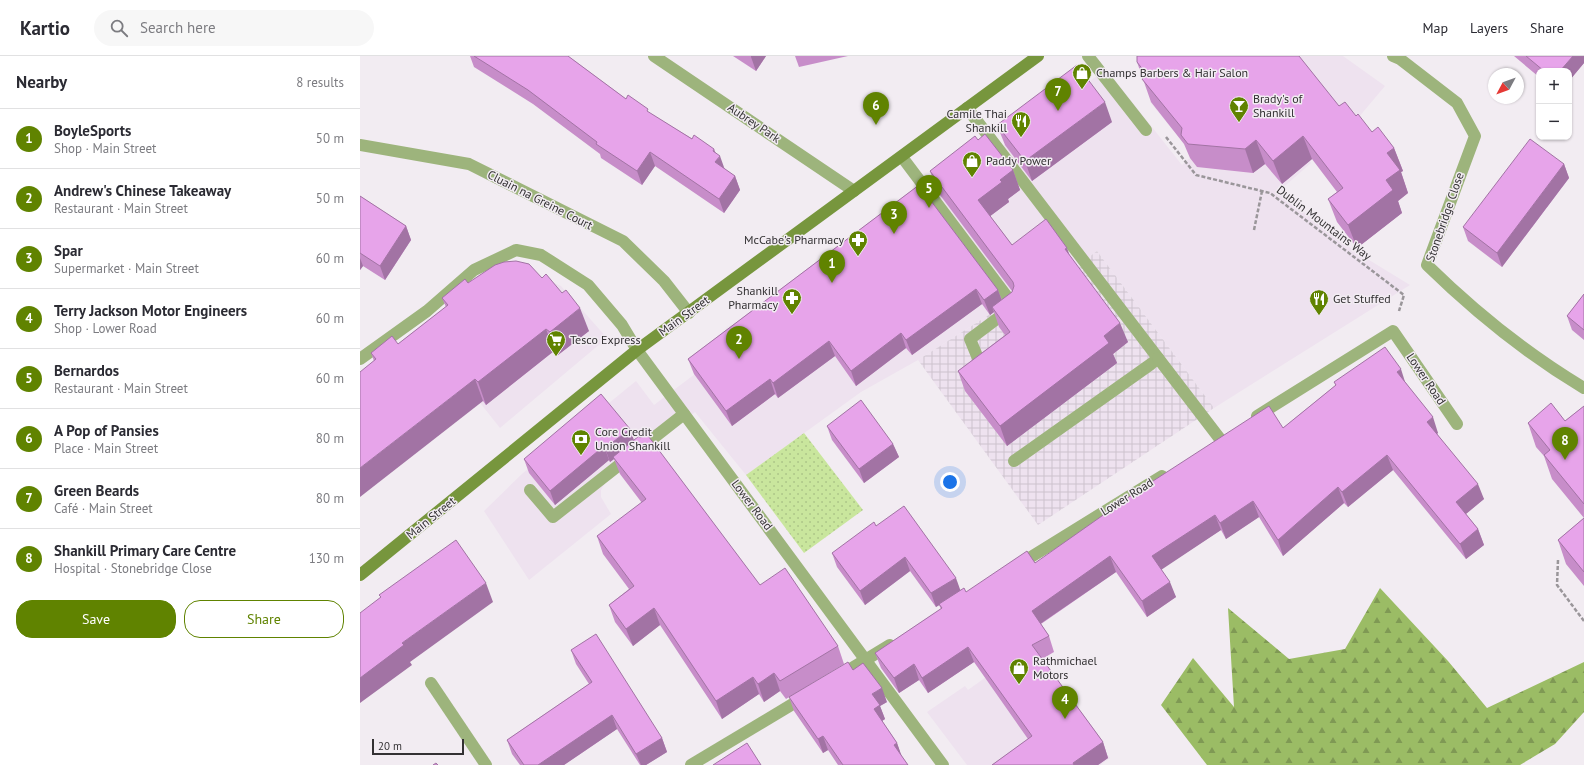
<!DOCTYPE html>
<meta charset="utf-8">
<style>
body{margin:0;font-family:"PT Sans",sans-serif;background:#f7f7f7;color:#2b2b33}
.controls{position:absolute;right:12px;top:12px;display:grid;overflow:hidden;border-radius:8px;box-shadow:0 1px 3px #0004}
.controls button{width:36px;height:36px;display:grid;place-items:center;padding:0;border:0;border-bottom:1px solid #e1e1e2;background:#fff;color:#2b2b33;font:20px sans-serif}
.compass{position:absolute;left:1128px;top:12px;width:36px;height:36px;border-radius:50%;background:#fff;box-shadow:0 1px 3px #0004;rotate:229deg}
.scale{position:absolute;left:12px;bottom:10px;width:92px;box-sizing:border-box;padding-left:4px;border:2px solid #333133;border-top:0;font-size:11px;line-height:14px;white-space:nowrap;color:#333133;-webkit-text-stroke:3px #f2ecf2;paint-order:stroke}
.you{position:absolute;left:590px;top:426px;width:14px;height:14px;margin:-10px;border:3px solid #fff;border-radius:50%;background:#1a73e8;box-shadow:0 0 0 6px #1a73e833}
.badge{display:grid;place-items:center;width:26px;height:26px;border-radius:50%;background:#608300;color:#fff;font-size:13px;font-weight:700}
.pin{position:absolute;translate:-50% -33px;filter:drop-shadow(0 1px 2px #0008)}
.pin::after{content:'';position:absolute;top:21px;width:14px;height:12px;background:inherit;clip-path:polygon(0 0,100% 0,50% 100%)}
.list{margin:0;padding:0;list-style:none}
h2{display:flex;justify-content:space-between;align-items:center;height:52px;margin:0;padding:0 16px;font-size:17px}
h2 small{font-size:13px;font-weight:400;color:#7c7c81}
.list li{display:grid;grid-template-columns:26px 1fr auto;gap:12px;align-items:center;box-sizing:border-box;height:60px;padding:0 16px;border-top:1px solid #e1e1e2}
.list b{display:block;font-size:15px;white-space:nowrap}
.list p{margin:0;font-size:13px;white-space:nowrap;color:#7c7c81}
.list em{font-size:13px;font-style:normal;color:#7c7c81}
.actions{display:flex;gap:8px;padding:12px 16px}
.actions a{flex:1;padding:9px 0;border:1px solid #608300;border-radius:16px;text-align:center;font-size:14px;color:#608300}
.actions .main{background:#608300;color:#fff}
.icon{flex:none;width:22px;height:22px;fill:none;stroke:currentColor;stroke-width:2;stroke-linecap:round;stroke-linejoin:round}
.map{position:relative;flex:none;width:1224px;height:709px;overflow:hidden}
header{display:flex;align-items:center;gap:24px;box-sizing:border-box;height:56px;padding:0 20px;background:#fff;border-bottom:1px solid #e1e1e2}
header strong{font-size:19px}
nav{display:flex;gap:22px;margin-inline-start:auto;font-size:14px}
.search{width:280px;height:36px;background:#f7f7f7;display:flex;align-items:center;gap:10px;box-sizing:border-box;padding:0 14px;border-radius:22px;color:#7c7c81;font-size:15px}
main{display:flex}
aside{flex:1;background:#fff}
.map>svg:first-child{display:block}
.built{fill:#eee2ef}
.industrial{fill:url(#industrial-grid)}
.grass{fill:url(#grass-dots)}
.forest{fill:url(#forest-firs)}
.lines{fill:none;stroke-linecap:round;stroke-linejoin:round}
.path{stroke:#9a969a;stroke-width:2.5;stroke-dasharray:4 2;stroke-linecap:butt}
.lane{stroke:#9db47c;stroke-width:12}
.street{stroke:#9db47c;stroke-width:12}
.secondary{stroke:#77963d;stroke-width:12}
.wall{fill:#c78dc9}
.shaded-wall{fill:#a273a4}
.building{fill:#e7a4ea;stroke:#a273a4}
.labels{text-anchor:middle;stroke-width:3;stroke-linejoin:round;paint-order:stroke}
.poi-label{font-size:12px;fill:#333133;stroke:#f2ecf2;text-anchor:start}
.street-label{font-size:12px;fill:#333133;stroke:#f2ecf2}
</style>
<header>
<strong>Kartio</strong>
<div class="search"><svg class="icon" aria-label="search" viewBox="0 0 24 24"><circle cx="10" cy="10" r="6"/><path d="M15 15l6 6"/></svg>Search here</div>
<nav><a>Map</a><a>Layers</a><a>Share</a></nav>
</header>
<main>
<aside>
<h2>Nearby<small>8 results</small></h2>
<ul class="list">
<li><span class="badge">1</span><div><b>BoyleSports</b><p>Shop · Main Street</p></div><em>50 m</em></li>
<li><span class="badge">2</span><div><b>Andrew's Chinese Takeaway</b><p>Restaurant · Main Street</p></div><em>50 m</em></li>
<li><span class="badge">3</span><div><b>Spar</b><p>Supermarket · Main Street</p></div><em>60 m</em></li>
<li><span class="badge">4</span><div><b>Terry Jackson Motor Engineers</b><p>Shop · Lower Road</p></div><em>60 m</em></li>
<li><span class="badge">5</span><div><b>Bernardos</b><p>Restaurant · Main Street</p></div><em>60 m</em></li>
<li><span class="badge">6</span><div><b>A Pop of Pansies</b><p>Place · Main Street</p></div><em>80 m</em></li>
<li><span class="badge">7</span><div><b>Green Beards</b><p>Café · Main Street</p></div><em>80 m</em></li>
<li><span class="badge">8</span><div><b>Shankill Primary Care Centre</b><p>Hospital · Stonebridge Close</p></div><em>130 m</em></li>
</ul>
<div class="actions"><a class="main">Save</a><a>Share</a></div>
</aside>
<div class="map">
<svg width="1224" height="709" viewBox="0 0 1224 709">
<defs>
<pattern id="industrial-grid" width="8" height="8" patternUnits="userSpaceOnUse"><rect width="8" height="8" fill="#eee2ef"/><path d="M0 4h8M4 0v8" fill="none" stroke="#cdc2cd"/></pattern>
<pattern id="grass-dots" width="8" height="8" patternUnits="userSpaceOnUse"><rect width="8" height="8" fill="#c9e69d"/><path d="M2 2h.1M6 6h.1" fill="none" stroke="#adc688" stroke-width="1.8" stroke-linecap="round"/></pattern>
<pattern id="forest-firs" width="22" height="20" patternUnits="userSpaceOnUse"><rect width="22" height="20" fill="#9bbc65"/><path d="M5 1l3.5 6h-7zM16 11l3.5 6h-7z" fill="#7f9954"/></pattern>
</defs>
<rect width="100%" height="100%" fill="#f2ecf2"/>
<g class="built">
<polygon points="789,0 983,0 1025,30 993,68 948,103 951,107 918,136 996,196 1050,229 854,352 737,195 662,252 654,243 558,304 501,336 386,419 335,356 245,427 241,434 241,441 251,458 169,524 124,455 163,417 276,325 294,349 623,100 625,103 746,13 822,109 830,102 831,91 812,73 790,46 798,40"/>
<polygon points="173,218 201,230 247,282 140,372 67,280"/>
<polygon points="665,593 750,702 740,709 607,709 567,656 605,630 608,634"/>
</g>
<polygon class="industrial" points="737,195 854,352 678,469 558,304 654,243 662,252"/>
<polygon class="grass" points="444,377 503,454 444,497 386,419"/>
<polygon class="forest" points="1020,532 1088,605 1127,652 1224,606 1224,656 1195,688 1160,709 847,709 801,649 833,602 874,651 868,552 929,603 985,593"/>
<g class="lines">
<g class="path">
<polyline points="806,81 836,119 910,137 1044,239 1039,255"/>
<polyline points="894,174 902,135"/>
<polyline points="1198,504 1197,529 1224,565"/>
</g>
<g class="lane">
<polyline points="728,0 786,74"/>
<polyline points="607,52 798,302 791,308 654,405"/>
<polyline points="542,101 654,250 610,283 622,312"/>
<polyline points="798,302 860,383"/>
<polyline points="0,303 67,255 114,214 156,194 181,199 228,229 262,269 277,294"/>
<polyline points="170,434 193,461 324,358"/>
<polyline points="71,627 126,709"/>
</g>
<g class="street">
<polyline points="294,0 494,135"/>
<path d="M1033,0L1040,3L1097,47L1115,80L1067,209C1114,255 1167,298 1224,332"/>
<polyline points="0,89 109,108 263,185 304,225 329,257"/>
<polyline points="277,294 583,709"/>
<polyline points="897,360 1033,275 1097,368"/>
<polyline points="658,509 802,420"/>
<polyline points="479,620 530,589"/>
<polyline points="331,709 446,640"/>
</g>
<polyline class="secondary" points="0,519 277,294 678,0"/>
</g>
<g class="wall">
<polygon points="110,0 208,0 266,43 356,97 364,113 375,120 380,134 364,157 295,110 282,129 241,102 240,98 173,48 114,11"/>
<polygon points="373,0 406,0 396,15"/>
<polygon points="435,0 488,0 439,11"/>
<polygon points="1154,0 1224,0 1224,7 1209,25 1209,15 1179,15 1179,21"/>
<polygon points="777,6 979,50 996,60 1012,76 1034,92 1043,115 1041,116 1048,137 1038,145 1042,157 997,192 977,166 968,143 977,136 952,103 922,128 905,108 893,117 837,111 830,102 824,88 791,46"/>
<polygon points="752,66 672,125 645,89 637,69"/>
<polygon points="618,84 653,114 660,134 648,143 649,146 630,160 652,189 711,201 768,286 753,298 757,307 647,390 605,335 598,315 645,279 639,271 634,256 630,259 622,248 552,299 546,292 496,330 475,300 418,342 415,338 372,370 334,318 328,303 559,129 638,234 642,244 652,236 652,235 577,135 570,115"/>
<polygon points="1204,108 1209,122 1142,211 1108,185 1103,171"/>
<polygon points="0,140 46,170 51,184 25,224 3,210 0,214"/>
<polygon points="108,227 229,275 198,299 194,295 126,349 123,345 14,305 11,297 38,288 86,251 82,242"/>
<polygon points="1224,238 1224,284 1212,274 1207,260"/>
<polygon points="974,326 1046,327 1078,377 1077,378 1124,443 1106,458 1118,473 1124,489 1106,503 1033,414 988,451 984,447 923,500 899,461 866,483 861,474 801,513 816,541 787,561 756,516 681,568 689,580 694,596 682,603 743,686 748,702 738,709 632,709 668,683 614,606 568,637 559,624 539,637 521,612 515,597 581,553 579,549 576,551 550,515 505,549 477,511 472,497 516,470 600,534 606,536 675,507 923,372 976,329"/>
<polygon points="1224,350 1224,462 1192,423 1184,400 1176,391 1168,367 1205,365"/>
<polygon points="467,370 533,388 539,401 504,427 472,384"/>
<polygon points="275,384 400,529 478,590 484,608 426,643 420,635 404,646 399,638 362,663 300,569 273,590 255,566 249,549 269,533 243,498 237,480 282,447 260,418 254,403 250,406 249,404 195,449 169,417 164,403"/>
<polygon points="1224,462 1224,530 1206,508 1198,484"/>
<polygon points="211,594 302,682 307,696 286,709 280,709 257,673 204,709 160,709 152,698 147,684 229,628 216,608"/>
<polygon points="429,641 527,646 520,650 525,663 522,665 537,687 541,699 548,709 478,709 468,694 463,697 434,655"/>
</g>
<g class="shaded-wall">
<polygon points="391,0 406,0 396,15 391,1"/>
<polygon points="1213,0 1224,0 1224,7 1209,25 1209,15 1200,15"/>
<polygon points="745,46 752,66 672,125 665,105"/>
<polygon points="943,80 952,103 922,128 913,105"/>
<polygon points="896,84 905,108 893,117 885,93"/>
<polygon points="1034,92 1043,115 1041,116 1048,137 1038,145 1042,157 997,192 988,169 1027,97"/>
<polygon points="354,93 358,103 360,100 365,114 355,106 353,95"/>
<polygon points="290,96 295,110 282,129 277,115"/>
<polygon points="1204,108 1209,122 1142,211 1137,197"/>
<polygon points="653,114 660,134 648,143 649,146 625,164 618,144 640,124"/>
<polygon points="375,120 380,134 364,157 359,143"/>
<polygon points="46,170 51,184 25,224 20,210"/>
<polygon points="707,192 714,211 705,193"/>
<polygon points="0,202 3,210 0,214"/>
<polygon points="616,233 622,248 552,299 546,284"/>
<polygon points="638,234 643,248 632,251 634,256 630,259 624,244"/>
<polygon points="220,252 229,275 198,299 190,276"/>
<polygon points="760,267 768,286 753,298 757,307 647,390 640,370 744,280"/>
<polygon points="186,273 194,295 126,349 118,326"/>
<polygon points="541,277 546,292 496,330 491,315"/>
<polygon points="469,285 475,300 418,342 413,327"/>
<polygon points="1041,313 1046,329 1037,316"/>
<polygon points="115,323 123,345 0,441 0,412"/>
<polygon points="410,323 415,338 372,370 366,355"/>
<polygon points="1073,361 1078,377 1073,381 1067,366"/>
<polygon points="270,373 275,387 253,401 254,403 250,406 245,392"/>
<polygon points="533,388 539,401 504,427 499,413"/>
<polygon points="244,390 249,404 195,449 190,435"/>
<polygon points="1027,399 1033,414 988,451 982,436"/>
<polygon points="1118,428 1124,443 1101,462 1096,446"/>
<polygon points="978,431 984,447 923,500 918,484"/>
<polygon points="893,445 899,461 866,483 860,467"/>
<polygon points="855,459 861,474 798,516 792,500"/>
<polygon points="1118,473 1124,489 1106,503 1100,488"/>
<polygon points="750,500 756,516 677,570 672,555"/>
<polygon points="545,501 550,515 505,549 500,535"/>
<polygon points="596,522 601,536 576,551 571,537"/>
<polygon points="810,526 816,541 787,561 782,545"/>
<polygon points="126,527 133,546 50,606 52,609 0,647 0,622 42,587"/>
<polygon points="294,552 300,569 273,590 266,573"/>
<polygon points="608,591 614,606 568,637 562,622"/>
<polygon points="554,608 559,624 539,637 534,622"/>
<polygon points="414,617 420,635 404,646 398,628"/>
<polygon points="393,621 399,638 362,663 356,645"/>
<polygon points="522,632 527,646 520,650 525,663 519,667 514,653 512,638"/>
<polygon points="252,659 257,673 204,709 178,709"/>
<polygon points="463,680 468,694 463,697 458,683"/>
<polygon points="302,682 307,696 286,709 281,709 276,698"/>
<polygon points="743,686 748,702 738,709 714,709 713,707"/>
<polygon points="537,687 542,701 534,689"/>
</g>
<g class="building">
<polygon points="114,0 208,0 266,43 268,39 288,53 287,55 332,83 334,79 354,93 353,95 360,100 355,106 375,120 359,143 290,96 277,115 236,88 237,86 168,34"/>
<polygon points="777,0 939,0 979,50 985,46 996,60 998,58 1012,76 1018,71 1034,92 1027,97 1040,114 1026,124 1033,134 988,169 968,143 983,132 943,80 913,105 896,84 885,93 828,88 821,79 822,72 782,23 787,19 777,6"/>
<polygon points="1166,0 1213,0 1200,15 1184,15"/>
<polygon points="717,9 745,46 665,105 637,69"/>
<polygon points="625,78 653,114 640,124 642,126 618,144 652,189 686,163 707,192 705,193 760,267 744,280 749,287 640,370 598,315 650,276 632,251 652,236 654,230 653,226 570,115 615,80 618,84"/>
<polygon points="1170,83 1204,108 1137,197 1103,171"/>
<polygon points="559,129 638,234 624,244 616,233 546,284 541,277 491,315 469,285 413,327 410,323 366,355 328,303"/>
<polygon points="0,140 46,170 20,210 0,197"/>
<polygon points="156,205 169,208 182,222 186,218 202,237 206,234 220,252 190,276 186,273 118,326 115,323 0,412 0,316 16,303 11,297 32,280 38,288 88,249 82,242 105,223 108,227 135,209 144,206"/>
<polygon points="1224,238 1224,274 1207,260"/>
<polygon points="1025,291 1041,313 1037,316 1073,361 1067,366 1118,428 1096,446 1118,473 1100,488 1027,399 982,436 978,431 918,484 893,445 860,467 855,459 792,500 810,526 782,545 750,500 672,555 689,580 672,589 743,686 713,707 714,709 632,709 672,680 608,591 562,622 554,608 534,622 515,597 582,552 579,548 604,532 606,536 667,495 675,507 776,436 909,350 923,372 976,329 974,326"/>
<polygon points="241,338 270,373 245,392 244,390 190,435 164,403"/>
<polygon points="501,344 533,388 499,413 467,370"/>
<polygon points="1191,347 1205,365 1224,350 1224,448 1184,399 1190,394 1168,367"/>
<polygon points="286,377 400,529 425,512 478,590 420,625 414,617 398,628 393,621 356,645 294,552 266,573 249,549 274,530 237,480 286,443 253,401 279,380 280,382"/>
<polygon points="544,450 596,522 571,537 545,501 500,535 472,497 514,466 516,470"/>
<polygon points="1224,462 1224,516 1198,484"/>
<polygon points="96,484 126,527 42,587 44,589 0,622 0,557 21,541 19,539"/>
<polygon points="236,578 302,682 276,698 252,659 178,709 164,709 147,684 232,626 211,594"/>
<polygon points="488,606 493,614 503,607 522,632 512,638 520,649 514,653 537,687 534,689 548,709 483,709 463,680 458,683 429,641"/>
<polygon points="387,687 401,709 353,709"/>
<polygon points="76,707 78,709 73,709"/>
</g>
<defs>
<symbol id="shop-pin" viewBox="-11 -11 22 30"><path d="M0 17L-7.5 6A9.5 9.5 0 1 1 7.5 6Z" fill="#608300" stroke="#f2ecf2"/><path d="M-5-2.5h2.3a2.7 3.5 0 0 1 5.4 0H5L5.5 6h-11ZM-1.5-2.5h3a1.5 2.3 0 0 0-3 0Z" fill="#fff"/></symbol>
<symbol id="bar-pin" viewBox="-11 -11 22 30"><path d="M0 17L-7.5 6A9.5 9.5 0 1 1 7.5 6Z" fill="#608300" stroke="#f2ecf2"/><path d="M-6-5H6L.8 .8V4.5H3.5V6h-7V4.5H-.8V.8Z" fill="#fff"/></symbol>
<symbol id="restaurant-pin" viewBox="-11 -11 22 30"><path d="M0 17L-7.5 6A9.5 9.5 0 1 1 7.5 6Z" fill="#608300" stroke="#f2ecf2"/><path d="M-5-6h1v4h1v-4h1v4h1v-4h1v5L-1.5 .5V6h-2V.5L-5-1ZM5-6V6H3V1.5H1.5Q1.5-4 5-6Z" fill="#fff"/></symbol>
<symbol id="pharmacy-pin" viewBox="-11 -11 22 30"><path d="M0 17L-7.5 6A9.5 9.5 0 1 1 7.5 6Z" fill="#608300" stroke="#f2ecf2"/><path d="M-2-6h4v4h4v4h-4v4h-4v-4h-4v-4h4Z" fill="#fff"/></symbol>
<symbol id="supermarket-pin" viewBox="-11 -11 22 30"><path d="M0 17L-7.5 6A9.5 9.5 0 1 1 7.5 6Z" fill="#608300" stroke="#f2ecf2"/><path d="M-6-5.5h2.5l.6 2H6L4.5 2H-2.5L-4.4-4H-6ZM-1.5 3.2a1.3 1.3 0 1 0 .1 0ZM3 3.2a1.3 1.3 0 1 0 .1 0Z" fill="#fff"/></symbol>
<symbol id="bank-pin" viewBox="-11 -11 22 30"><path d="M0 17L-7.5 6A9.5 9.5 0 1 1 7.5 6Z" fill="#608300" stroke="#f2ecf2"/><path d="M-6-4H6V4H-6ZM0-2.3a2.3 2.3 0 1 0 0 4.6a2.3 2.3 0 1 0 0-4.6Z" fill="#fff"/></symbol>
</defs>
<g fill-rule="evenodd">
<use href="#shop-pin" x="711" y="6" width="22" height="30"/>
<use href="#bar-pin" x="868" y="39" width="22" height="30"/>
<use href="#restaurant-pin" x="650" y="54" width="22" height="30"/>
<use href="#shop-pin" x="601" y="94" width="22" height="30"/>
<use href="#pharmacy-pin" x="487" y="173" width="22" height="30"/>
<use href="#pharmacy-pin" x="421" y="231" width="22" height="30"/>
<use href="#restaurant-pin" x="948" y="232" width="22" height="30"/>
<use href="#supermarket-pin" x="185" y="273" width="22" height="30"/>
<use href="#bank-pin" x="210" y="372" width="22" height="30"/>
<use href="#shop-pin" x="648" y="601" width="22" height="30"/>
</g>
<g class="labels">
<g class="poi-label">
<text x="736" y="21">Champs Barbers &amp; Hair Salon</text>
<text x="893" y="47">Brady's of<tspan x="893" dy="14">Shankill</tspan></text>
<text x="647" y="62" text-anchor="end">Camile Thai<tspan x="647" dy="14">Shankill</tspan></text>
<text x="626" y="109">Paddy Power</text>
<text x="484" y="188" text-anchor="end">McCabe's Pharmacy</text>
<text x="418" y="239" text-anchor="end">Shankill<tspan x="418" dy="14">Pharmacy</tspan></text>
<text x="973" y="247">Get Stuffed</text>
<text x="210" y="288">Tesco Express</text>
<text x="235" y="380">Core Credit<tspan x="235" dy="14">Union Shankill</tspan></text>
<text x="673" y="609">Rathmichael<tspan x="673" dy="14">Motors</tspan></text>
</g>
<g class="street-label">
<text transform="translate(394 67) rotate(34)" y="4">Aubrey Park</text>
<text transform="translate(180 144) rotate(27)" y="4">Cluain na Greine Court</text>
<text transform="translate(1085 161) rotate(-71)" y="4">Stonebridge Close</text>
<text transform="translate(964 167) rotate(37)" y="4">Dublin Mountains Way</text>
<text transform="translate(324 260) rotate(-36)" y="4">Main Street</text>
<text transform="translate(1066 323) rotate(56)" y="4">Lower Road</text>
<text transform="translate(767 441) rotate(-32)" y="4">Lower Road</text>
<text transform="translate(392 449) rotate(53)" y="4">Lower Road</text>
<text transform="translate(71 462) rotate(-39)" y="4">Main Street</text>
</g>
</g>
</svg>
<div class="controls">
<button>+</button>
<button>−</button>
</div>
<svg class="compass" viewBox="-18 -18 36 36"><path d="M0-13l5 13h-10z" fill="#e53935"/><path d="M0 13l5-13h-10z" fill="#7c7c81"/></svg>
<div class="scale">20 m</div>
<div class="you"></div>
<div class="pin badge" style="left:472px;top:227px">1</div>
<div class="pin badge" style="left:379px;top:303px">2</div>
<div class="pin badge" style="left:534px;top:178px">3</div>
<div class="pin badge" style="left:705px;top:663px">4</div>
<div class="pin badge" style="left:569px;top:152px">5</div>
<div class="pin badge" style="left:516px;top:69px">6</div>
<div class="pin badge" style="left:698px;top:55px">7</div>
<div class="pin badge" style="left:1205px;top:404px">8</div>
</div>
</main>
